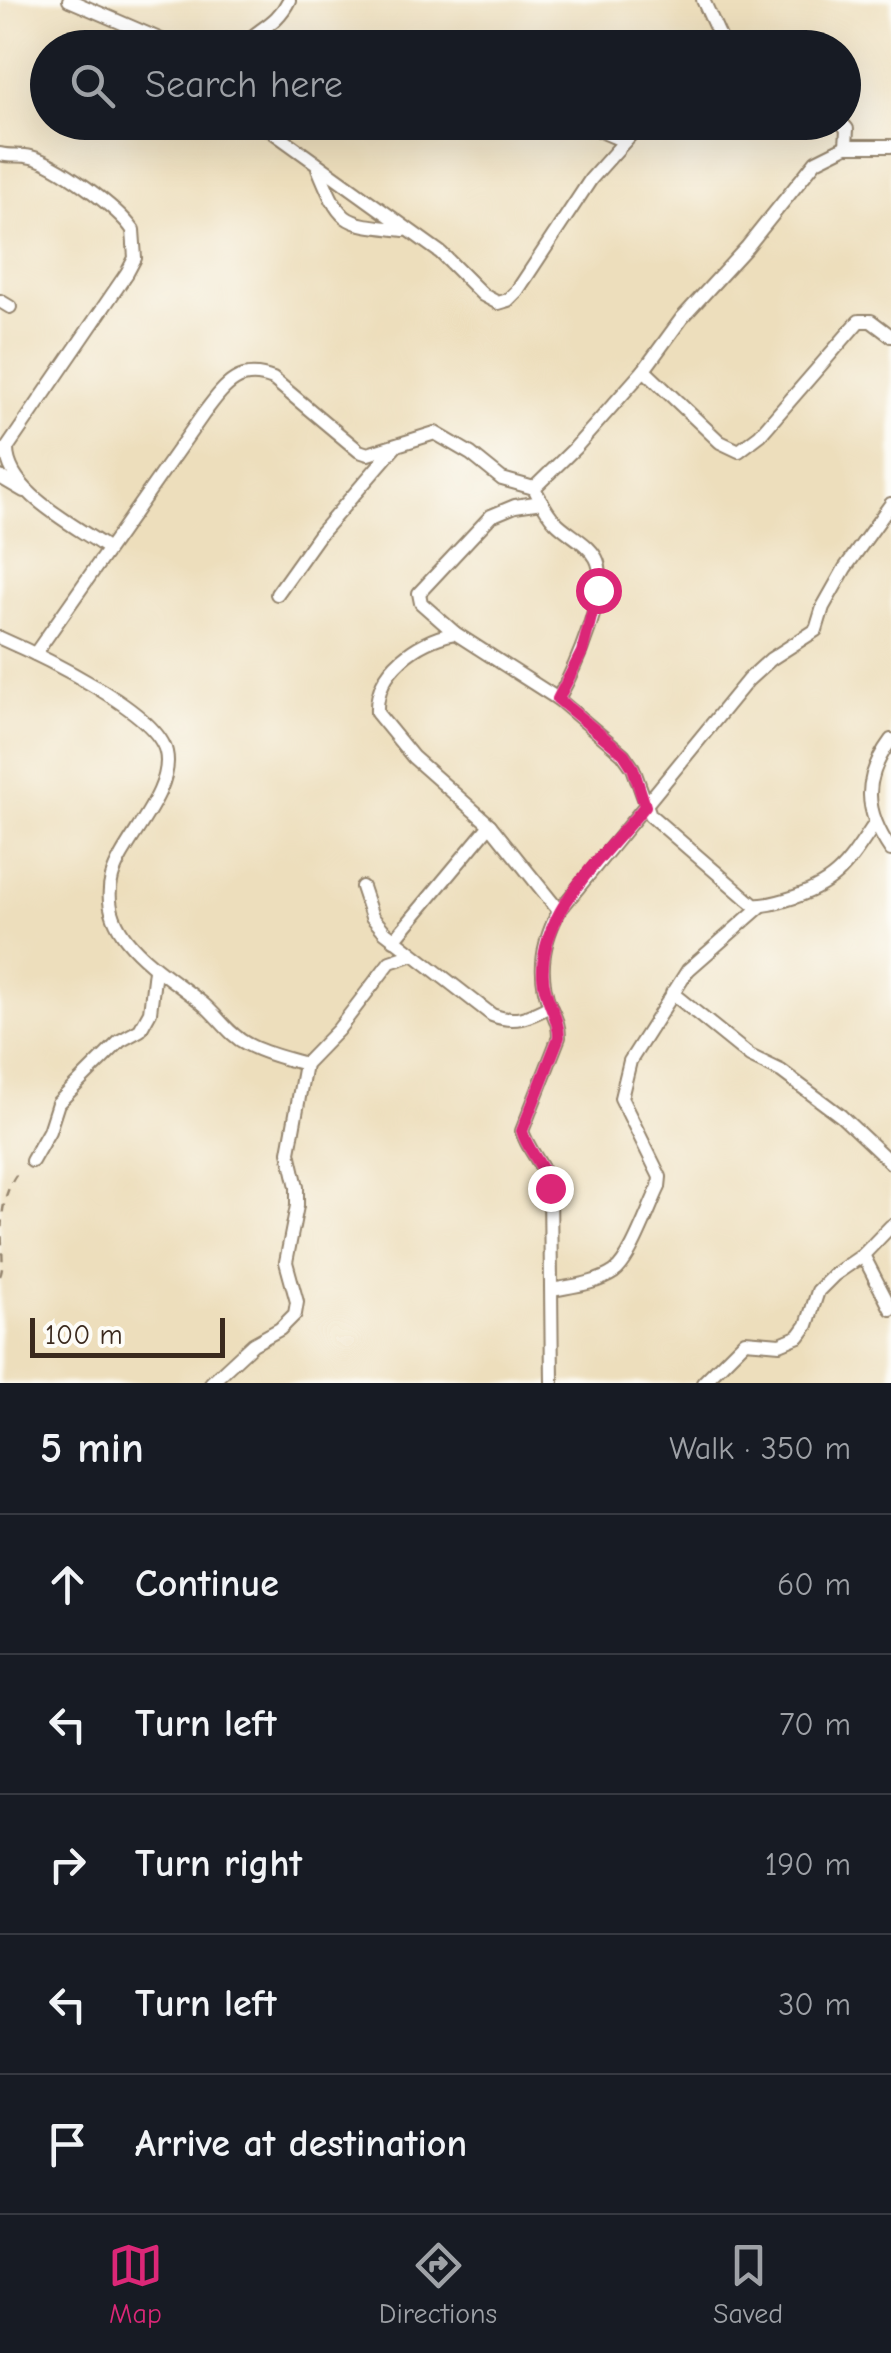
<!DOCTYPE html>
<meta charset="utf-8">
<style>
body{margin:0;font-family:"Comic Neue",sans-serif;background:#242831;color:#f1f3f6}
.scale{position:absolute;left:30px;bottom:25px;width:195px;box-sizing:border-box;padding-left:10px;border:5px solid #3b2a1e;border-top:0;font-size:28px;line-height:35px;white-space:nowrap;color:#3b2a1e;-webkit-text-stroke:8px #fdfcf7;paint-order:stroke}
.stop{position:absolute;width:30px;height:30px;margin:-22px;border:8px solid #db2777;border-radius:50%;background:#fff}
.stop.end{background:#db2777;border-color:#fff;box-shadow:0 2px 10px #0008}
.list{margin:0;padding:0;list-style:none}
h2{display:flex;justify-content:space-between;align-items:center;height:130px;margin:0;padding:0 40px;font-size:42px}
h2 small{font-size:32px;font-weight:400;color:#9ea1a6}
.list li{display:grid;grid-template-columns:65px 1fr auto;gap:30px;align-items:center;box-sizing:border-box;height:140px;padding:0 40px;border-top:2px solid #363941}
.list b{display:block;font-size:38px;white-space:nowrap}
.list em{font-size:32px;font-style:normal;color:#9ea1a6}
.icon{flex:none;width:55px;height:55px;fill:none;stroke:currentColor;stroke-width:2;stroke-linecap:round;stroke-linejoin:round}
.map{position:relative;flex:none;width:891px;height:1383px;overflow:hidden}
.search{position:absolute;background:#171b24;box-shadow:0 10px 40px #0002;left:30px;right:30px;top:30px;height:110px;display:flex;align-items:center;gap:25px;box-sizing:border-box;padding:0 35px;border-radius:55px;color:#9ea1a6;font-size:38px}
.sheet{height:830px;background:#171b24}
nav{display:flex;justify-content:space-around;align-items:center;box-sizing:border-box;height:140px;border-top:2px solid #363941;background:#171b24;font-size:28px;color:#9ea1a6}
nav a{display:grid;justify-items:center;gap:5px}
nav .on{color:#db2777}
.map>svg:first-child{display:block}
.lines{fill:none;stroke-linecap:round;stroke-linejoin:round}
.street-casing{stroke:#94846d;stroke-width:16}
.path{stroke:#94846d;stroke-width:2.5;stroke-dasharray:8 8;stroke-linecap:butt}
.street{stroke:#fff;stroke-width:12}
.route{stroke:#db2777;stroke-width:12}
</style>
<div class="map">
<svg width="891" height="1383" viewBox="0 0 891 1383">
<rect width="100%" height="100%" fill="#fdfcf7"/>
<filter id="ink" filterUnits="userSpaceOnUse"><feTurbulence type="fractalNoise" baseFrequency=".01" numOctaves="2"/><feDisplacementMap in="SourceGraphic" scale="20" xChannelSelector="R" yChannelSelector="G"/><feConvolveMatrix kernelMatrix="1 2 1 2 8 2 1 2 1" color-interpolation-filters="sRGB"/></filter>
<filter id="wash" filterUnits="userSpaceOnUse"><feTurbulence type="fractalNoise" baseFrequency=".0048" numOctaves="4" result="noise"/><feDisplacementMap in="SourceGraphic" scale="40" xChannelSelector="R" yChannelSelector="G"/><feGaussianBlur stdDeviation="2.25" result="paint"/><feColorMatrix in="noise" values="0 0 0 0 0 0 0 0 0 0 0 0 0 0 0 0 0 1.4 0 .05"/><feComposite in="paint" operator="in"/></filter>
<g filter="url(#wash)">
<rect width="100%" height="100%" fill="#eddebc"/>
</g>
<g filter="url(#ink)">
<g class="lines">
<defs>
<g id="street">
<polyline points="69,0 180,48"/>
<polyline points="703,0 725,48"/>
<path d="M240,48C258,28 277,25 289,0"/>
<polyline points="259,122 441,253 483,295 498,303 508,300 517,291 591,179 642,122"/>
<polyline points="579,122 624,141"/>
<polyline points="841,122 847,129 846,146"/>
<path d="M0,154C10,157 21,154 31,157C57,163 118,208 133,230L135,258L127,273L7,448C6,492 75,525 107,548"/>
<path d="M318,168C342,226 342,223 404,230"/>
<polyline points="0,301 10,307"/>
<polyline points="644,370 720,442 739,451 760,435 859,321 871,321 891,336"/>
<polyline points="0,477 24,491"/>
<polyline points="534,488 575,448 644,370 682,318 747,247 816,161 846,146 891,146"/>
<path d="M542,502L515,506L491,516L419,593L421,603L455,633L558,699L623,754L633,768L650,815L754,905C765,906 775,903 785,900C836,885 846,867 874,825"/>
<polyline points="277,594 319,535 395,447"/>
<path d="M455,633C418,641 375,669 377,713L413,757L490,825L559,911C543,941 537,974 550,1006C555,1018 559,1024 559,1037L522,1131C529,1153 545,1165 550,1188L552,1383"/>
<path d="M0,638C39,655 157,711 166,752C175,792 122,841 112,877C96,937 163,971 202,1003C218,1016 229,1035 247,1044C265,1054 285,1058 305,1064"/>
<path d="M35,654L204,413C224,387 238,365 273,379L359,451L368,454L435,433L471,454L502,479L534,488C540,499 546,512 555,521C567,534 587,542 596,558C612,586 573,672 558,699"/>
<path d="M891,740C862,779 864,811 891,850"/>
<path d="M362,887L372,917L385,932L492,1015C515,1024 529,1017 550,1006"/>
<polyline points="559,911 748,680 771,659 816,630 823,607 845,568 891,504"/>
<polyline points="394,940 490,825"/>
<polyline points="672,993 750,1056 781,1071 841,1116 891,1163"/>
<polyline points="32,1161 49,1131 58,1103 120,1041 140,1030 150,1012 155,970"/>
<polyline points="863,1255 891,1309"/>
<path d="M552,1290C572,1286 596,1284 614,1272C631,1260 649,1207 659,1187L660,1177L621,1098L630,1061L688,970L761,906"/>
<polyline points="211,1383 253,1344 280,1329 295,1314 297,1302 286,1262 297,1206 297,1187 289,1152 305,1064 338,1030 390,962 411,955"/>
<polyline points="703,1383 745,1341 780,1344 799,1336 807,1325 818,1291 834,1275 863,1255 891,1226"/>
</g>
</defs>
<use href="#street" class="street-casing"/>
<path class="path" d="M0,1276C4,1266 2,1256 2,1245C0,1218 3,1189 21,1169"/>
<use href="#street" class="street"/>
</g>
</g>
<g class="lines" filter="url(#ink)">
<path class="route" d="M550,1188C545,1165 528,1153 522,1131L559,1037C559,1016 544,999 543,977C539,911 606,854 645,806L633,768L624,754L558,699L582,652L598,590"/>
</g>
</svg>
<div class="scale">100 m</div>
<div class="stop" style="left:598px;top:590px"></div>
<div class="stop end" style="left:550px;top:1188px"></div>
<div class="search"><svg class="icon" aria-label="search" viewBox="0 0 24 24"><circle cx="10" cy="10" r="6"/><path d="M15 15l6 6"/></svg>Search here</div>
</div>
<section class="sheet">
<h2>5 min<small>Walk · 350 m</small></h2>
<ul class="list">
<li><svg class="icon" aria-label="ahead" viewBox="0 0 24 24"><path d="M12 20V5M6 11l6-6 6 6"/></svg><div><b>Continue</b></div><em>60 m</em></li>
<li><svg class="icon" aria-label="left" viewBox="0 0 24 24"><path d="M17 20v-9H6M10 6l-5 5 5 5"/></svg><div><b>Turn left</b></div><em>70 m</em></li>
<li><svg class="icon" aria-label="right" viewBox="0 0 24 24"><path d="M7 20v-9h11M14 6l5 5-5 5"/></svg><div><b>Turn right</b></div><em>190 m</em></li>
<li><svg class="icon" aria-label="left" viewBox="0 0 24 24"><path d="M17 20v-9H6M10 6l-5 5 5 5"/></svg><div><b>Turn left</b></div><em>30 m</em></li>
<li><svg class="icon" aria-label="arrive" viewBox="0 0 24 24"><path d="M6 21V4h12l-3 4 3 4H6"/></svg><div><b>Arrive at destination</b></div></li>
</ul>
</section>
<nav>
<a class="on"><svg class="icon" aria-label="map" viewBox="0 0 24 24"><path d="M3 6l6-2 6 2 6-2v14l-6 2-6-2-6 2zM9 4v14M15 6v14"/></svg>Map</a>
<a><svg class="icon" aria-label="directions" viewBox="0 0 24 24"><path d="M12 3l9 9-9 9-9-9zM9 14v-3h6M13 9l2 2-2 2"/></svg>Directions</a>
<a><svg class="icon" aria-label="saved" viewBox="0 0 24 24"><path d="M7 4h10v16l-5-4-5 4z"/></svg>Saved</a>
</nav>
